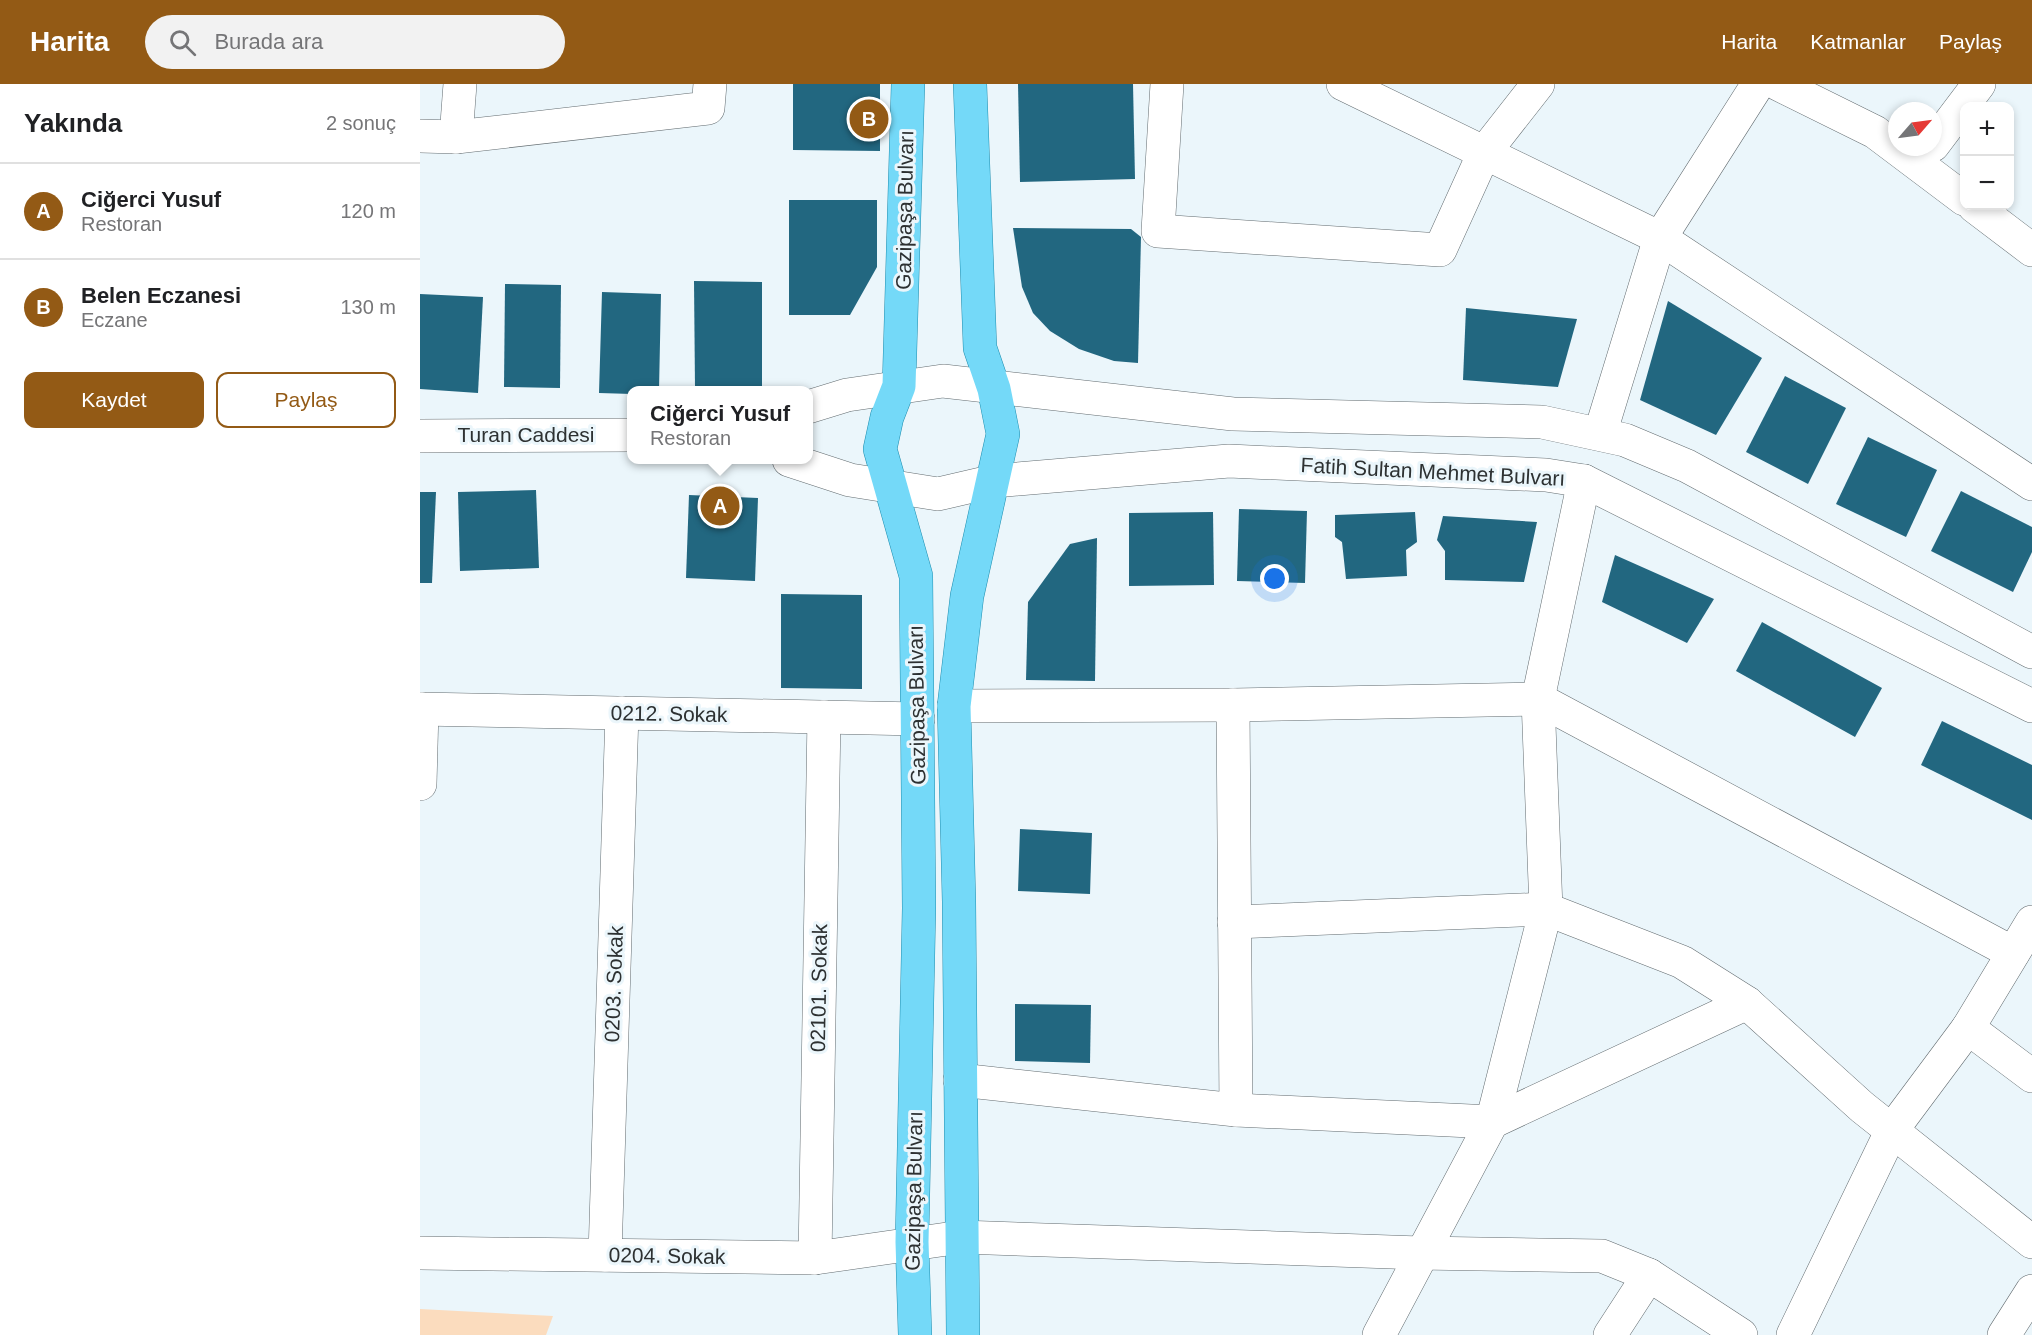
<!DOCTYPE html>
<html lang="tr">
<meta charset="utf-8">
<style>
body{margin:0;font-family:Arial,sans-serif;background:#f2f2f2;color:#202124}
.controls{position:absolute;right:18px;top:18px;display:grid;overflow:hidden;border-radius:12px;box-shadow:0 3px 9px #0003}
.controls button{width:54px;height:54px;display:grid;place-items:center;padding:0;border:0;border-bottom:2px solid #e0e0e0;background:#fff;color:#202124;font:30px sans-serif}
.compass{position:absolute;left:1468px;top:18px;width:54px;height:54px;border-radius:50%;background:#fff;box-shadow:0 3px 9px #0003;rotate:62deg}
.you{position:absolute;left:855px;top:495px;width:21px;height:21px;margin:-15px;border:4px solid #fff;border-radius:50%;background:#1a73e8;box-shadow:0 0 0 9px #1a73e833}
.badge{display:grid;place-items:center;width:39px;height:39px;border-radius:50%;background:#935a15;color:#fff;font-size:20px;font-weight:700}
.pin{position:absolute;translate:-50% -50%;border:3px solid #fff;box-shadow:0 2px 6px #0006}
.popup{position:absolute;left:207px;top:302px;width:186px;height:78px;box-sizing:border-box;display:grid;place-content:center;border-radius:12px;background:#fff;filter:drop-shadow(0 2px 4px #0005);font-size:20px;white-space:nowrap;color:#757577}
.popup b{font-size:22px;color:#202124}
.popup::after{content:'';position:absolute;left:50%;top:100%;margin-left:-12px;border:12px solid transparent;border-top-color:#fff}
.list{margin:0;padding:0;list-style:none}
h2{display:flex;justify-content:space-between;align-items:center;height:78px;margin:0;padding:0 24px;font-size:26px}
h2 small{font-size:20px;font-weight:400;color:#757577}
.list li{display:grid;grid-template-columns:39px 1fr auto;gap:18px;align-items:center;box-sizing:border-box;height:96px;padding:0 24px;border-top:2px solid #e0e0e0}
.list b{display:block;font-size:22px;white-space:nowrap}
.list p{margin:0;font-size:20px;white-space:nowrap;color:#757577}
.list em{font-size:20px;font-style:normal;color:#757577}
.actions{display:flex;gap:12px;padding:18px 24px}
.actions a{flex:1;padding:14px 0;border:2px solid #935a15;border-radius:12px;text-align:center;font-size:21px;color:#935a15}
.actions .main{background:#935a15;color:#fff}
.icon{flex:none;width:33px;height:33px;fill:none;stroke:currentColor;stroke-width:2;stroke-linecap:round;stroke-linejoin:round}
.map{position:relative;flex:none;width:1612px;height:1251px;overflow:hidden}
header{display:flex;align-items:center;gap:36px;box-sizing:border-box;height:84px;padding:0 30px;background:#935a15;color:#fff}
header strong{font-size:28px}
nav{display:flex;gap:33px;margin-inline-start:auto;font-size:21px}
.search{width:420px;height:54px;background:#f2f2f2;display:flex;align-items:center;gap:15px;box-sizing:border-box;padding:0 21px;border-radius:33px;color:#757577;font-size:22px}
main{display:flex}
aside{flex:1;background:#fff}
.map>svg:first-child{display:block}
.green{fill:#fbdcbe}
.building{fill:#226780}
.lines{fill:none;stroke-linecap:round;stroke-linejoin:round}
.minor-casing{stroke:#636c70;stroke-width:34}
.major-casing{stroke:#1f8eaf;stroke-width:34}
.minor{stroke:#fff;stroke-width:33}
.major{stroke:#74d9f8;stroke-width:33}
.labels{text-anchor:middle;stroke-width:6;stroke-linejoin:round;paint-order:stroke}
.street-label{font-size:21px;fill:#2d3132;stroke:#ebf6fb}
</style>
<header>
<strong>Harita</strong>
<div class="search"><svg class="icon" aria-label="search" viewBox="0 0 24 24"><circle cx="10" cy="10" r="6"/><path d="M15 15l6 6"/></svg>Burada ara</div>
<nav><a>Harita</a><a>Katmanlar</a><a>Paylaş</a></nav>
</header>
<main>
<aside>
<h2>Yakında<small>2 sonuç</small></h2>
<ul class="list">
<li><span class="badge">A</span><div><b>Ciğerci Yusuf</b><p>Restoran</p></div><em>120 m</em></li>
<li><span class="badge">B</span><div><b>Belen Eczanesi</b><p>Eczane</p></div><em>130 m</em></li>
</ul>
<div class="actions"><a class="main">Kaydet</a><a>Paylaş</a></div>
</aside>
<div class="map">
<svg width="1612" height="1251" viewBox="0 0 1612 1251">
<rect width="100%" height="100%" fill="#ebf6fb"/>
<polygon class="green" points="0,1225 133,1232 126,1251 0,1251"/>
<g class="building">
<polygon points="373,0 460,0 460,67 373,66"/>
<polygon points="598,0 713,0 715,95 600,98"/>
<polygon points="369,116 457,116 457,183 430,231 369,231"/>
<polygon points="593,144 711,145 721,153 718,279 694,277 659,265 630,247 613,229 602,203"/>
<polygon points="274,197 342,198 342,304 275,304"/>
<polygon points="85,200 141,201 140,304 84,303"/>
<polygon points="182,208 241,210 239,306 212,306 212,310 179,309"/>
<polygon points="0,210 63,213 58,309 0,305"/>
<polygon points="1248,217 1342,274 1296,351 1220,316"/>
<polygon points="1046,224 1157,235 1138,303 1043,296"/>
<polygon points="1365,292 1426,324 1388,400 1326,368"/>
<polygon points="1448,353 1517,386 1486,453 1416,420"/>
<polygon points="116,406 119,484 40,487 38,408"/>
<polygon points="1541,407 1612,443 1612,468 1593,508 1511,467"/>
<polygon points="0,408 16,408 12,499 0,499"/>
<polygon points="269,411 338,414 335,497 266,494"/>
<polygon points="819,425 887,427 885,499 817,497"/>
<polygon points="793,428 794,501 709,502 709,429"/>
<polygon points="995,428 997,458 986,466 987,492 926,495 922,458 915,453 915,431"/>
<polygon points="1023,432 1117,438 1104,498 1025,496 1025,467 1017,456"/>
<polygon points="677,454 675,597 606,596 608,518 650,460"/>
<polygon points="1195,471 1294,515 1267,559 1182,518"/>
<polygon points="361,510 442,511 442,605 361,604"/>
<polygon points="1342,538 1462,604 1435,653 1316,587"/>
<polygon points="1522,637 1612,681 1612,736 1501,681"/>
<polygon points="600,745 672,749 670,810 598,807"/>
<polygon points="595,920 671,921 670,979 595,977"/>
</g>
<g class="lines">
<defs>
<g id="minor">
<polyline points="747,0 738,147 1020,166 1064,69 1118,0"/>
<polyline points="923,0 1240,154 1612,400"/>
<polyline points="1358,0 1455,48 1544,115"/>
<polyline points="0,52 36,53 288,24 290,0"/>
<polyline points="36,53 40,0"/>
<polyline points="1513,61 1559,0"/>
<polyline points="1554,122 1612,166"/>
<polyline points="388,323 427,311 523,297 813,330 1122,338 1205,356 1267,382 1612,568"/>
<polyline points="1180,350 1240,154 1338,0"/>
<polyline points="0,352 212,351"/>
<polyline points="369,376 430,396 518,410 574,397 809,377 1126,391 1164,397 1612,622"/>
<polyline points="813,621 816,1026"/>
<polyline points="534,622 813,621 1118,615 1593,869"/>
<polyline points="0,625 498,635"/>
<polyline points="0,700 2,625"/>
<polyline points="814,838 1126,825 1262,878 1327,919 1442,1023 1612,1158"/>
<polyline points="1548,944 1612,992"/>
<polyline points="540,996 816,1026 1072,1038 1327,919"/>
<polyline points="0,1169 395,1174 541,1153 1000,1169 1182,1172 1229,1191 1321,1251"/>
<polyline points="185,1171 202,629"/>
<polyline points="395,1174 404,633"/>
<polyline points="959,1251 1072,1038 1126,825 1118,615 1164,397"/>
<polyline points="1190,1251 1229,1191"/>
<polyline points="1373,1251 1472,1046 1548,944 1612,838"/>
<polyline points="1584,1251 1612,1207"/>
</g>
<g id="major">
<polyline points="488,0 479,302 467,333 460,365 496,492 499,824 492,1158 495,1251"/>
<polyline points="543,1251 539,818 534,622 547,512 583,350 574,305 560,264 550,0"/>
</g>
</defs>
<use href="#minor" class="minor-casing"/>
<use href="#major" class="major-casing"/>
<use href="#minor" class="minor"/>
<use href="#major" class="major"/>
</g>
<g class="labels">
<g class="street-label">
<text transform="translate(485 126) rotate(-89)" y="7">Gazipaşa Bulvarı</text>
<text x="106" y="358">Turan Caddesi</text>
<text transform="translate(1013 388) rotate(3)" y="7">Fatih Sultan Mehmet Bulvarı</text>
<text transform="translate(497 621) rotate(-91)" y="7">Gazipaşa Bulvarı</text>
<text transform="translate(249 630) rotate(1)" y="7">0212. Sokak</text>
<text transform="translate(194 900) rotate(-88)" y="7">0203. Sokak</text>
<text transform="translate(399 904) rotate(-89)" y="7">02101. Sokak</text>
<text transform="translate(494 1107) rotate(-89)" y="7">Gazipaşa Bulvarı</text>
<text transform="translate(247 1172) rotate(1)" y="7">0204. Sokak</text>
</g>
</g>
</svg>
<div class="controls">
<button>+</button>
<button>−</button>
</div>
<svg class="compass" viewBox="-18 -18 36 36"><path d="M0-13l5 13h-10z" fill="#e53935"/><path d="M0 13l5-13h-10z" fill="#757577"/></svg>
<div class="you"></div>
<div class="pin badge" style="left:300px;top:422px">A</div>
<div class="popup"><b>Ciğerci Yusuf</b>Restoran</div>
<div class="pin badge" style="left:449px;top:35px">B</div>
</div>
</main>
